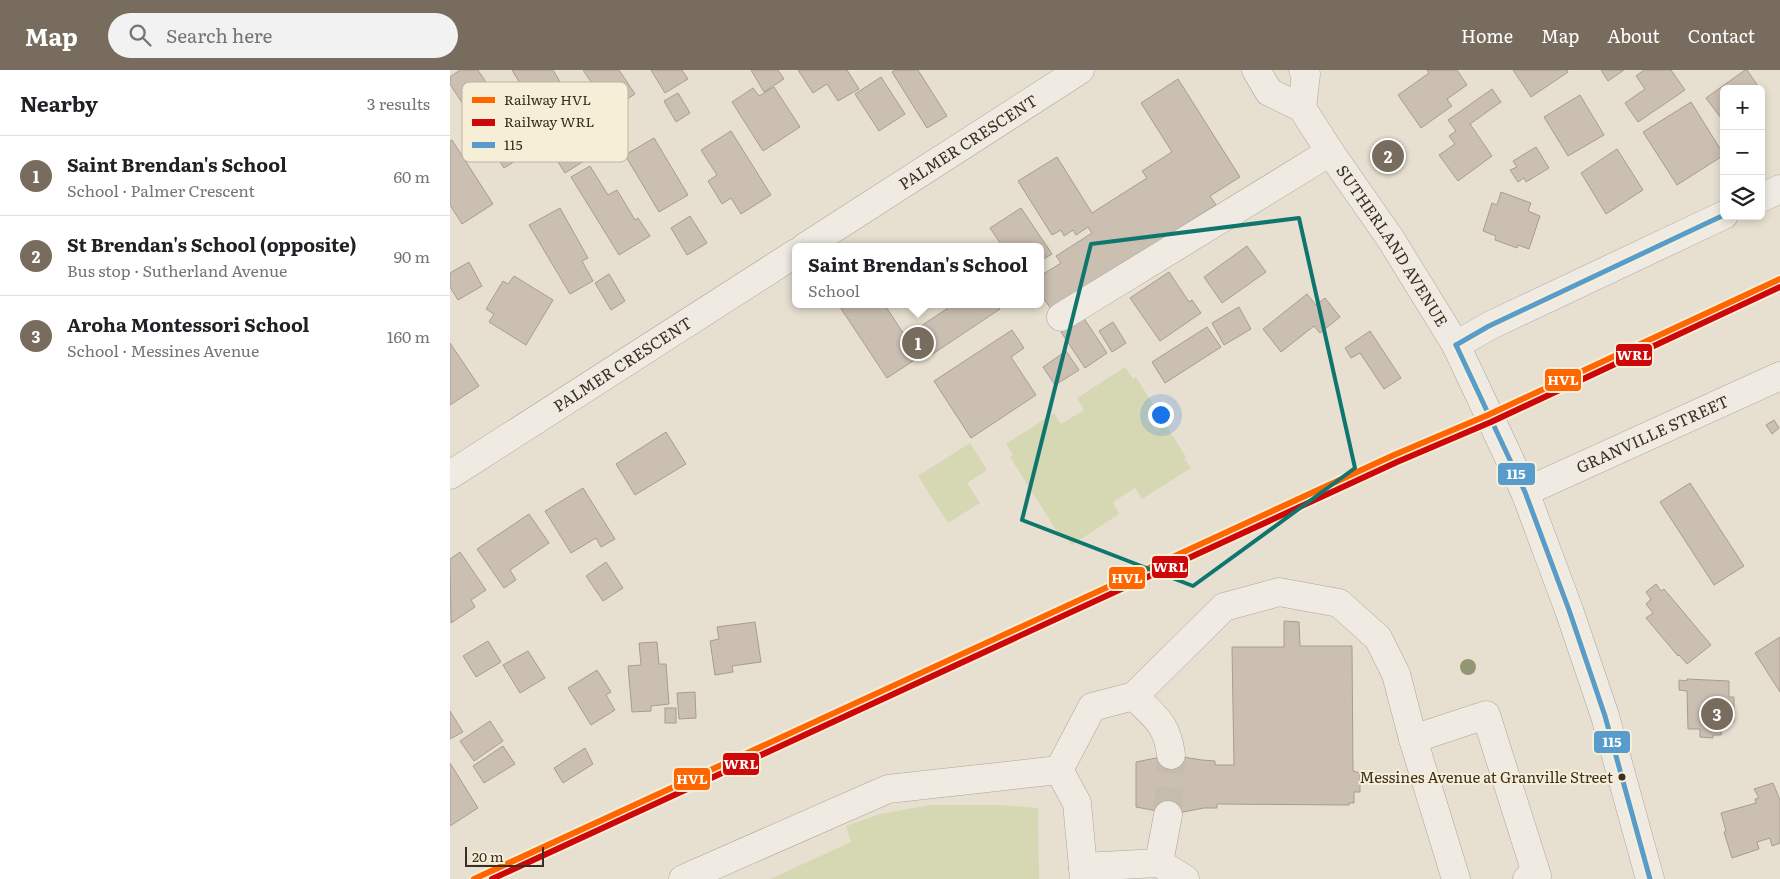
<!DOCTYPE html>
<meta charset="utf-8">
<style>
body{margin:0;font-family:Literata,serif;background:#f2f2f2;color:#202124}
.controls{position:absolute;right:15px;top:15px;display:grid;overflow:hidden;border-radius:8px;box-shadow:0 2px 8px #0003}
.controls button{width:45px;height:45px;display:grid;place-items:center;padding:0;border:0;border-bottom:1px solid #e0e0e0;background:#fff;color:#202124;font:25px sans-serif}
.scale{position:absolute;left:15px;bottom:12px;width:79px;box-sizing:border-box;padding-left:5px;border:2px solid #3d2e20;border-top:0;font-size:14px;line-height:18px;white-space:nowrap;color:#3d2e20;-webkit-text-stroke:4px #f7eed8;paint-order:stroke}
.you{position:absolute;left:710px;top:344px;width:18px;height:18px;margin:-12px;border:4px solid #fff;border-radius:50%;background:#1a73e8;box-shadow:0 0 0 8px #1a73e833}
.badge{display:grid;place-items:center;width:32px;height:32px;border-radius:50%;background:#786c5e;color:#fff;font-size:16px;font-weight:700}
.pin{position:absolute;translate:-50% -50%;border:2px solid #fff;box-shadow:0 1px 5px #0006}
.popup{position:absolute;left:342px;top:173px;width:252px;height:65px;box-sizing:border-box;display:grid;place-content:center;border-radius:8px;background:#fff;filter:drop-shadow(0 1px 4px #0005);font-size:16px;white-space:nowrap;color:#757577}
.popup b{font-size:19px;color:#202124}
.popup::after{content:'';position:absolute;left:50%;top:100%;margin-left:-10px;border:10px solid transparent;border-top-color:#fff}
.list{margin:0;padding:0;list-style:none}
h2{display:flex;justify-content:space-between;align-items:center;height:65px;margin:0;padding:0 20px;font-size:21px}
h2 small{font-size:16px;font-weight:400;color:#757577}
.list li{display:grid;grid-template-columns:32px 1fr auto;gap:15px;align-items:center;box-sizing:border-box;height:80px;padding:0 20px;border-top:1px solid #e0e0e0}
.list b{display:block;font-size:19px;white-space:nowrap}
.list p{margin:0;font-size:16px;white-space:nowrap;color:#757577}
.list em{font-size:16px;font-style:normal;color:#757577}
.icon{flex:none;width:28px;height:28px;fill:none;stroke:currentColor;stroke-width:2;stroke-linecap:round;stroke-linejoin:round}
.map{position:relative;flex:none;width:1330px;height:809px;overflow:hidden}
header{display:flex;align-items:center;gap:30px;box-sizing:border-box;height:70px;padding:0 25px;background:#786c5e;color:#fff}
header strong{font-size:24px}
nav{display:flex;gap:28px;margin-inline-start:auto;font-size:18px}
.search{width:350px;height:45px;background:#f2f2f2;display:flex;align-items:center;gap:12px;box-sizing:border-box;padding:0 18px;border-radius:28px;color:#757577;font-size:19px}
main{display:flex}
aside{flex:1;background:#fff}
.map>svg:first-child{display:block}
.green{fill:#d6d7b3}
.building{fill:#cbbfb2;stroke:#a89c90}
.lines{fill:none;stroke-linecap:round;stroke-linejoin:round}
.minor-tunnel{stroke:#c5bcae;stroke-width:28;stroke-dasharray:28 14;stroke-linecap:butt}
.minor-casing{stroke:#ada599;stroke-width:29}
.minor{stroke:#efebe3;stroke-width:28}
.bus-1-casing{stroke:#f7eed8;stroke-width:9}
.bus-1{stroke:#579cca;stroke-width:5}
.rail-1-casing{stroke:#f7eed8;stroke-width:10}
.rail-2-casing{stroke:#f7eed8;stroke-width:10}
.rail-1{stroke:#f60;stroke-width:6}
.rail-2{stroke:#ce0808;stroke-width:6}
.tree{fill:#929673}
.marked{fill:none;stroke:#0f766e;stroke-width:4;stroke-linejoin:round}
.bus-dot{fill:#3d2e20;stroke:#f7eed8;stroke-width:2}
.labels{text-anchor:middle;stroke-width:4;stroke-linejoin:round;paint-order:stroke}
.bus-label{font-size:15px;fill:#3d2e20;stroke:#f7eed8;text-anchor:end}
.street-label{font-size:16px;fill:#3d2e20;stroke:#f7eed8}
.key{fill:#f7eed8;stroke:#bfb4a1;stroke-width:1}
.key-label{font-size:14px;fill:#3d2e20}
.line-badge{stroke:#f7eed8;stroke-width:2}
.badge-label{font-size:14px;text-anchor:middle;font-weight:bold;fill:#fff}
</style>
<header>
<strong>Map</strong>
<div class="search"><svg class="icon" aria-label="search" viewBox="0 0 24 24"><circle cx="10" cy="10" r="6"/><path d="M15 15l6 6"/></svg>Search here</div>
<nav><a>Home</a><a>Map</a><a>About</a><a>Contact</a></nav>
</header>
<main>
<aside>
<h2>Nearby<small>3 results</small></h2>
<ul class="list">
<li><span class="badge">1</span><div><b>Saint Brendan's School</b><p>School · Palmer Crescent</p></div><em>60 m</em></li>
<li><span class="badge">2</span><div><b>St Brendan's School (opposite)</b><p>Bus stop · Sutherland Avenue</p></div><em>90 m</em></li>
<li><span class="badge">3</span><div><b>Aroha Montessori School</b><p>School · Messines Avenue</p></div><em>160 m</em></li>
</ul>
</aside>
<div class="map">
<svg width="1330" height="809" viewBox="0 0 1330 809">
<rect width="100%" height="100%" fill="#e7e0d1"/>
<g class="green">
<polygon points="675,297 683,309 686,307 736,387 734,388 741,398 692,429 685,418 663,432 669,444 622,475 614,464 610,466 560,387 563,385 556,374 604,343 611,354 634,340 627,328"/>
<polygon points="520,373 537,400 517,413 530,433 498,453 468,406"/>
<polygon points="480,735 549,735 588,738 589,809 320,809 401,772 396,756 430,744"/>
</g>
<g class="building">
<polygon points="10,0 28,0 81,81 54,98 0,14 0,7"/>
<polygon points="62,0 103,0 136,56 106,73"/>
<polygon points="133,0 169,0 185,24 160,40"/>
<polygon points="201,0 232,0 238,9 215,23"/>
<polygon points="301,0 328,0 334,9 314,22"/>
<polygon points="348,0 397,0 409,19 388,31 377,14 363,23"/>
<polygon points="445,0 468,0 497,46 477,58 442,2"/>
<polygon points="977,0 1007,0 1017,15 997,29 1002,36 971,58 948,25 979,3"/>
<polygon points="1063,0 1117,0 1118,2 1081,27"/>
<polygon points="1151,0 1174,0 1158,11"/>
<polygon points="1194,0 1221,0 1235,20 1188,52 1175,33 1195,19 1186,6"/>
<polygon points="1295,0 1297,0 1310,19 1274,19 1274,52 1256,28"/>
<polygon points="431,7 455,44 429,61 405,24"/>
<polygon points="728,9 790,107 760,126 766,135 601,239 590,223 590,206 611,193 606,186 642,163 638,157 626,165 623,160 614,166 611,160 602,165 568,111 607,87 642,143 697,108 692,101 722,82 691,33"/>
<polygon points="324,17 350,57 313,81 282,32 303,18 309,26"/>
<polygon points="1042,19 1051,32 1020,54 1042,86 1008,111 989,85 1005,74 999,66 1006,61 998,50"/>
<polygon points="228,23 240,43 226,52 214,31"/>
<polygon points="1130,25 1154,65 1118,86 1094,47"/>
<polygon points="1241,32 1274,85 1227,115 1193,62"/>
<polygon points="281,61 321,125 291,144 281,128 272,134 258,111 267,105 251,80"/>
<polygon points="124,66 139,88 115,103 101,81"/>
<polygon points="204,68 238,125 209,142 175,85"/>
<polygon points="2,70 43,134 12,154 0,135 0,71"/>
<polygon points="1086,77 1099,98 1076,112 1074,108 1068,112 1060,100 1067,97 1063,91"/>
<polygon points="1167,79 1193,120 1156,144 1131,103"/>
<polygon points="140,96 158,125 167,120 185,150 188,148 200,166 169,185 121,107"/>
<polygon points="1051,122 1081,133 1078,141 1090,146 1079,179 1068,175 1067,178 1045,170 1046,166 1033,161 1042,133 1047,135"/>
<polygon points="110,138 138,188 132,191 143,211 120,224 79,155"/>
<polygon points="571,138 602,184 590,191 590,177 553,177 540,158"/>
<polygon points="240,146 257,173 237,185 221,158"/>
<polygon points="797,176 816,202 772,233 754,207"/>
<polygon points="19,192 32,216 8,230 0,217 0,203"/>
<polygon points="719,202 739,232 742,230 751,243 710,271 680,228"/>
<polygon points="159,204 175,231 161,240 145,213"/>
<polygon points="64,206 103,230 76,275 39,252 44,244 36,239 53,211 58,214"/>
<polygon points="857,224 866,235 875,228 890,247 870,263 864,256 831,282 813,259"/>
<polygon points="388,234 434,234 469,287 437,308"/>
<polygon points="504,234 546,234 550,239 481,285 465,260"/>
<polygon points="789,237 801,259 774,275 762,253"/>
<polygon points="633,247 657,283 635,298 611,262"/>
<polygon points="663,252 676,273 662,282 649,261"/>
<polygon points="757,257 771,277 715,313 702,292"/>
<polygon points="562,260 574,278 561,287 586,325 521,368 484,311"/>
<polygon points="920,261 951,308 934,319 910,283 901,288 895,278"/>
<polygon points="0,273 29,316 0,335"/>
<polygon points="616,281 629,300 605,315 593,297"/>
<polygon points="1324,350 1329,358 1322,364 1316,355"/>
<polygon points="216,362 236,394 185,425 166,394"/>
<polygon points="1240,413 1294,496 1264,515 1210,432"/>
<polygon points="133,418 165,469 151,477 146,468 121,483 95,441"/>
<polygon points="79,444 99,473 60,500 66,510 54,518 27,479"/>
<polygon points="10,482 36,520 21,530 25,537 1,553 0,489"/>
<polygon points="156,492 173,518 153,531 136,506"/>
<polygon points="1206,514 1211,521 1214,519 1261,575 1237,594 1229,585 1228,586 1196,548 1203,543 1196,534 1201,529 1196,522"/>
<polygon points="834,551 849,552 850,576 902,576 903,701 910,703 910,722 904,722 904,733 899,733 899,735 767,734 767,738 754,738 723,744 686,737 686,692 721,685 752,690 765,691 765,695 784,695 782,577 834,577"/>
<polygon points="305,552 311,592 282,596 283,602 265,605 260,571 269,569 267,557"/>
<polygon points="1330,567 1330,622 1305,583"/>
<polygon points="38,571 51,592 26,607 13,586"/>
<polygon points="207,572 209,594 216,594 219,634 201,636 201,641 182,642 178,596 191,595 189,573"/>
<polygon points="78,581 95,608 70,623 53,595"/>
<polygon points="147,600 161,622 156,625 165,640 141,655 118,618"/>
<polygon points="1237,609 1279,611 1279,627 1284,627 1284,652 1272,651 1271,665 1263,665 1263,668 1250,667 1250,659 1238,659 1237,621 1229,620 1229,610 1237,611"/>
<polygon points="245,622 246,648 229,649 227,623"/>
<rect x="215" y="638" width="11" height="15"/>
<polygon points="0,641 13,662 0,669"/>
<polygon points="40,651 53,671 24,691 10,671"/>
<polygon points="53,676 65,694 34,713 23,696"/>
<polygon points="135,678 143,694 113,713 104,698"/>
<polygon points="0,693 28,738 0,756"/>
<polygon points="1323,713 1330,730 1330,773 1322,776 1320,768 1307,772 1309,779 1282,788 1274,762 1276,761 1271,743 1306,733 1305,729 1309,728 1304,719"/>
</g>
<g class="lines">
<polyline class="minor-tunnel" points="718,745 721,685"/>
<defs>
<g id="minor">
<polyline points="806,0 819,22 852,38"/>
<path id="s1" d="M853,0L856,4L852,38L880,82L940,168L1006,275L1075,422L1119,540L1155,646L1200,809"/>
<polyline points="1311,128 1330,119"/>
<path id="s2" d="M355,177L630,0"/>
<polyline points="611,247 880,82"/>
<polyline points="1006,275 1039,256 1274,145"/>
<path id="s3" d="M0,405L346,183"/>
<path id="s4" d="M1075,422L1330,306"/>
<path d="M684,626C705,647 717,653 721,685"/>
<polyline points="963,669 1036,645 1087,806 1077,809"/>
<polyline points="609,700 642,637 684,626 774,537 829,522 889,533 928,568 946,604 963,669 1006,809"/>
<polyline points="609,700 627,733 634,809"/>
<polyline points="709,793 718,745"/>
<polyline points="633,797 709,793 735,809"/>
<polyline points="233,809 438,719 609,700"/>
</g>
</defs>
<use href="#minor" class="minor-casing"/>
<use href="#minor" class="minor"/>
<defs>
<g id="bus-1">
<polyline points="1006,275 1075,422 1119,540 1155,646 1200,809"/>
<polyline points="1006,275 1039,256 1274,145"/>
</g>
</defs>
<use href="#bus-1" class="bus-1-casing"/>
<use href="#bus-1" class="bus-1"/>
<defs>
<polyline id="rail-1" points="24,809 944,385 1038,345 1330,209"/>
<polyline id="rail-2" points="42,809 947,392 1041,352 1330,217"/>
</defs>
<use href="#rail-1" class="rail-1-casing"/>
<use href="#rail-2" class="rail-2-casing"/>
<use href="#rail-1" class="rail-1"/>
<use href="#rail-2" class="rail-2"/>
</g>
<circle class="tree" cx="1018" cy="597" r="8"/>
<path class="marked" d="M849,148L905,398L743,516L572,450L641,174Z"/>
<circle class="bus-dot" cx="1172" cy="707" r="4.5"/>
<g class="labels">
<g class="bus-label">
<text x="1163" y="713">Messines Avenue at Granville Street</text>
</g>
<g class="street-label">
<text dy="6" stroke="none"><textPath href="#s2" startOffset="194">PALMER CRESCENT</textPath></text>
<text dy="6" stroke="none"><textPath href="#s1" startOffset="204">SUTHERLAND AVENUE</textPath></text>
<text dy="6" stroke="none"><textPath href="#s3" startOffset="205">PALMER CRESCENT</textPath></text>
<text dy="6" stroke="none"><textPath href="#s4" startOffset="140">GRANVILLE STREET</textPath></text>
</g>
</g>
<rect x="12" y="12" width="166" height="80" rx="8" class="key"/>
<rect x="22" y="27" width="23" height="6" fill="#f60"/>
<rect x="22" y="49" width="23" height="7" fill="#ce0808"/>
<rect x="22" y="72" width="23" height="6" fill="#579cca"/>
<g class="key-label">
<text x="54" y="35">Railway HVL</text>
<text x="54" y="57">Railway WRL</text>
<text x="54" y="80">115</text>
</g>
<g class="line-badge">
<rect x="1165" y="273" width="38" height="24" rx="5" fill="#ce0808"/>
<rect x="1094" y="298" width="38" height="24" rx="5" fill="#f60"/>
<rect x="1047" y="392" width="39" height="24" rx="5" fill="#579cca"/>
<rect x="701" y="485" width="38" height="24" rx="5" fill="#ce0808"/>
<rect x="658" y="496" width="38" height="24" rx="5" fill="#f60"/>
<rect x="1143" y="660" width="38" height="24" rx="5" fill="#579cca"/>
<rect x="272" y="682" width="38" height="24" rx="5" fill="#ce0808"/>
<rect x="223" y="697" width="38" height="24" rx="5" fill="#f60"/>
</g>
<g class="badge-label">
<text x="1184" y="290">WRL</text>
<text x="1113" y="315">HVL</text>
<text x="1066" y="409">115</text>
<text x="720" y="502">WRL</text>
<text x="677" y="513">HVL</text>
<text x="1162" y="677">115</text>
<text x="291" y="699">WRL</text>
<text x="242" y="714">HVL</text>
</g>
</svg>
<div class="controls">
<button>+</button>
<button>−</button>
<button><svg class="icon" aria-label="layers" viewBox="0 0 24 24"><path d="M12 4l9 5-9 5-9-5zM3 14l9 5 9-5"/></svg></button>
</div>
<div class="scale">20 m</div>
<div class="you"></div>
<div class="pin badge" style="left:468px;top:273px">1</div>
<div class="popup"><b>Saint Brendan's School</b>School</div>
<div class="pin badge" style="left:938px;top:86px">2</div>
<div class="pin badge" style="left:1267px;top:644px">3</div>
</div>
</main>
